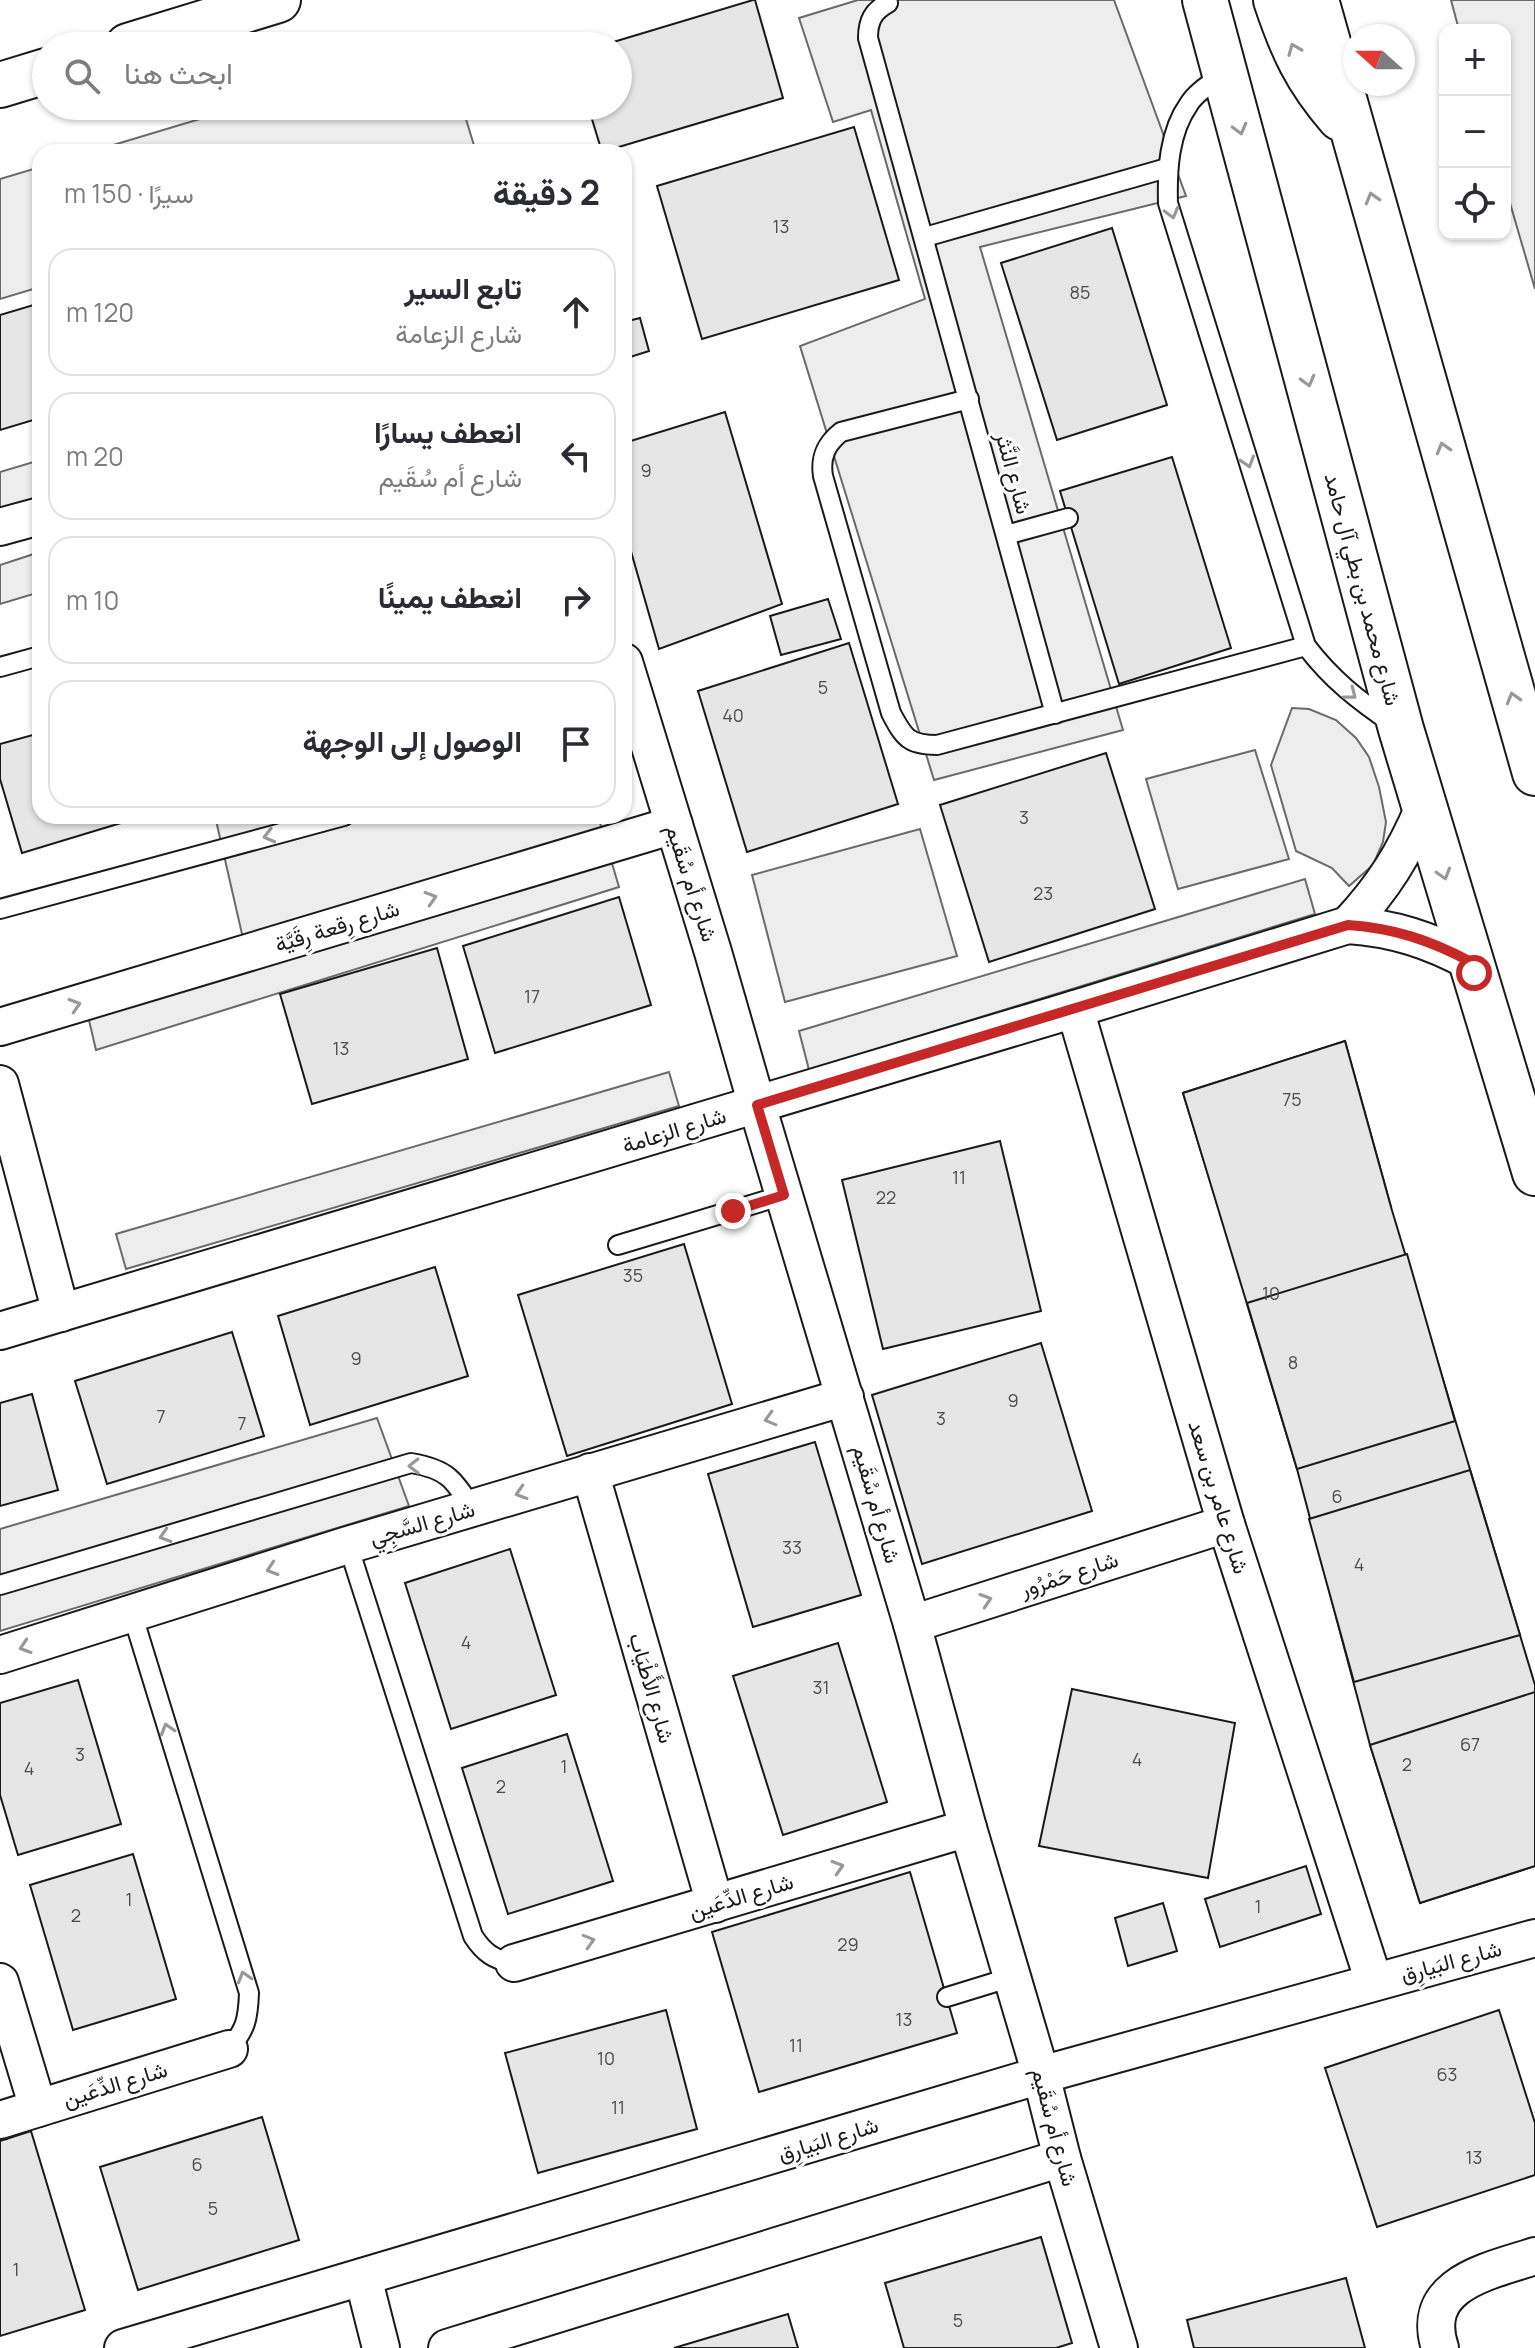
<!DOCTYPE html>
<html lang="ar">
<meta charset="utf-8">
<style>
body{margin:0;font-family:Manrope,Vazirmatn,sans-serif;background:#f7f7f7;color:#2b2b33;direction:rtl}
.controls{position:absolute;right:24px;top:24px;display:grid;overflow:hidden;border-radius:16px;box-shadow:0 2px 6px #0004}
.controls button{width:72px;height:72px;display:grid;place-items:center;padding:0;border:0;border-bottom:2px solid #e1e1e2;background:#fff;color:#2b2b33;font:40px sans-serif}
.compass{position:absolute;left:1343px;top:24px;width:72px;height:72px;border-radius:50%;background:#fff;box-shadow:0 2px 6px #0004;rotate:291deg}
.stop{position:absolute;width:24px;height:24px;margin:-18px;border:6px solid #c62828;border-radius:50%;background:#fff}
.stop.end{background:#c62828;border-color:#fff;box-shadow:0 2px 8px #0008}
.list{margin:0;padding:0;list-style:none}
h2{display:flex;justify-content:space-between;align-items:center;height:104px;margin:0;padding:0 32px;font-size:34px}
h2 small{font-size:26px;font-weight:400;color:#7c7c81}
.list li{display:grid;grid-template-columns:52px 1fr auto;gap:24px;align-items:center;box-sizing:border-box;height:128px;margin:0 16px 16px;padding:0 16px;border:2px solid #e1e1e2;border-radius:24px}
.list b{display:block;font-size:30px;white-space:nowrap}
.list p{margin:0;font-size:26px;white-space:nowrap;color:#7c7c81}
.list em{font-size:26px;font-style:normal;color:#7c7c81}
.icon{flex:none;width:44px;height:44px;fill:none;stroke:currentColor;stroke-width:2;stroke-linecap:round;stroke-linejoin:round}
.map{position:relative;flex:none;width:1535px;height:2348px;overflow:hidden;direction:ltr}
.search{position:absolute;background:#fff;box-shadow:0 2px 6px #0004;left:32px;top:32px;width:600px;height:88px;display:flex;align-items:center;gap:20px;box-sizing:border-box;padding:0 28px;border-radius:44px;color:#7c7c81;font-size:30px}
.panel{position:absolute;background:#fff;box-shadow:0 2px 6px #0004;left:32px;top:144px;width:600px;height:680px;border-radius:24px;direction:rtl}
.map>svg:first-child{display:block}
.built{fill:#ededed;stroke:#6a6a6a;stroke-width:2}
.building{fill:#e6e6e6;stroke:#1a1a1a;stroke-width:2}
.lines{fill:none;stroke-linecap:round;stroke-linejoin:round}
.lane-casing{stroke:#1a1a1a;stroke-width:22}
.street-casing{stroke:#1a1a1a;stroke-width:40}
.secondary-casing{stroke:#1a1a1a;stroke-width:48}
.lane{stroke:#fff;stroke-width:18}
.street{stroke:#fff;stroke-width:36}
.secondary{stroke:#fff;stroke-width:44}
.oneway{stroke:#989898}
.route{stroke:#c62828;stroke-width:10}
.labels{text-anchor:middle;stroke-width:6;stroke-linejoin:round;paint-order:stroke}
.number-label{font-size:18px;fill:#4d4d4d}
.street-label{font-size:22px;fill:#1a1a1a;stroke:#fff}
</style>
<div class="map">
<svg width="1535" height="2348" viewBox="0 0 1535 2348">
<rect width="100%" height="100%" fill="#fff"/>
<g class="built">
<polygon points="858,0 1114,0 1186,196 980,247 1123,730 934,780 800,346 925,299 871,110 833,122 799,18"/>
<polygon points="1451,0 1535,0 1535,289 1505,186 1505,30 1459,30"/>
<polygon points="243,106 462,106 476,152 90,152"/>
<polygon points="40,167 40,287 0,299 0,179"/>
<polygon points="40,460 40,499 0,511 0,472"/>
<polygon points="40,552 40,592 0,604 0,565"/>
<polygon points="1292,708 1309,709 1336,720 1356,738 1369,757 1379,787 1386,822 1383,842 1373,865 1349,886 1332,868 1296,851 1271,765"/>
<polygon points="1255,750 1289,859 1178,889 1146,779"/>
<polygon points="215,816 598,816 619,887 96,1050 88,1016 250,969"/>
<polygon points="920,829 957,956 785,1002 752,875"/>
<polygon points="1305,879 1315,914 809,1070 799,1031"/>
<polygon points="669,1072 679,1106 126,1269 116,1234"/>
<polygon points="377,1418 409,1506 0,1631 0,1529"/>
</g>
<g class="building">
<polygon points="753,0 755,0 783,98 602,152 588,106 618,106 618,46 600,46"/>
<polygon points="854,127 899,280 702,339 657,186"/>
<polygon points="1112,228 1167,405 1057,440 1001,263"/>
<polygon points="40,303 40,418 0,430 0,315"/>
<polygon points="640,318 649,351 624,359 624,322"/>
<polygon points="725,412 782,604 659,649 624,527 624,443"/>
<polygon points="1172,457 1231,648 1119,684 1060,491"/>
<polygon points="828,599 841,639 781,655 770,616"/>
<polygon points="849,643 898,804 747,852 698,691"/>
<polygon points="40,733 40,816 144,816 22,853 0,779 0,744"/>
<polygon points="1106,753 1155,909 989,962 940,805"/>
<polygon points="619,897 651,1005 495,1053 463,946"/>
<polygon points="437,948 468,1059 312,1104 280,994"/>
<polygon points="1345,1041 1391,1207 1232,1252 1183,1093"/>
<polygon points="1345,1041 1391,1207 1535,1685 1535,1866 1420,1903 1370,1745 1297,1469 1183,1093"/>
<polygon points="1000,1141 1041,1311 883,1349 842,1180"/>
<polygon points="684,1244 732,1404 567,1456 518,1295"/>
<polygon points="1407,1254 1455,1421 1297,1469 1247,1303"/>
<polygon points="435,1267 468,1376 310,1425 278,1316"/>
<polygon points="232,1332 264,1436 107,1484 75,1381"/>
<polygon points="1041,1343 1092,1511 922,1564 872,1395"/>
<polygon points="32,1394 58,1490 0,1506 0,1403"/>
<polygon points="815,1442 861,1595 753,1627 708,1474"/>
<polygon points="1470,1470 1520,1635 1354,1682 1309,1519"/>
<polygon points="510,1549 556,1695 451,1729 405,1583"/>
<polygon points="838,1643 887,1802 783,1835 733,1676"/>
<polygon points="78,1680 121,1824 18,1855 0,1795 0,1703"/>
<polygon points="1072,1689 1235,1723 1208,1878 1039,1846"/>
<polygon points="1535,1692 1535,1866 1420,1903 1370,1745"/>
<polygon points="567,1734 613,1881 508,1914 462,1768"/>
<polygon points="133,1854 176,1999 73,2030 30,1885"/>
<polygon points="1306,1866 1321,1914 1220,1947 1205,1899"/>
<polygon points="910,1872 957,2033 759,2092 712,1932"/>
<polygon points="1163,1903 1177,1951 1128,1966 1115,1918"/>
<polygon points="666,2010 697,2129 538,2173 505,2053"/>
<polygon points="1499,2010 1535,2123 1535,2175 1377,2227 1325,2068"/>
<polygon points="262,2117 299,2240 138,2290 100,2167"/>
<polygon points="31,2131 85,2310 0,2336 0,2141"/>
<polygon points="1041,2237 1072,2343 1056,2348 904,2348 885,2283"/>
<polygon points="1346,2278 1365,2348 1194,2348 1187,2320"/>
<polygon points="788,2314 798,2348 674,2348"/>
</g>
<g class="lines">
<defs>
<g id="lane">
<path d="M888,3C873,11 868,21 868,38L1055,714"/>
<path d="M1223,74C1212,83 1196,92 1189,104C1169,132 1167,170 1168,203L1306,646C1332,680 1358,700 1393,724"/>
<polyline points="925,237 1167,168"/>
<path d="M969,399L841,432C826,444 820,457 823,476L891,713C904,738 909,745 937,745L1306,646"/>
<polyline points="1006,535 1068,518"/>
<polyline points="0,667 40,656"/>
<polyline points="0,909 344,816"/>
<polyline points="618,1245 784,1195"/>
<path d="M348,1545L473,1936C484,1953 494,1960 514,1963"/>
<path d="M0,1585L411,1463C447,1469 454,1479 472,1509"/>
<path d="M132,1613L249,1993C248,2019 246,2029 229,2049"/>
<polyline points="947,1997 1012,1977"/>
</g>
<g id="street">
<polyline points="0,527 40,516"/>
<polyline points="624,662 713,952 757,1105 912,1624 968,1828 1041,2075 1062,2158 1119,2348"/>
<path d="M1348,925C1383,888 1404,854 1424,807"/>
<polyline points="1075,1009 1226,1524 1374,1982"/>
<polyline points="0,1027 674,825"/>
<polyline points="0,1084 61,1313"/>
<path d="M0,1331L1075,1009L1348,925C1393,928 1430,940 1471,962"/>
<polyline points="590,1472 715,1904"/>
<polyline points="912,1624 1226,1524"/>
<polyline points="0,1655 348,1545 845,1397"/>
<polyline points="514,1963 968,1828"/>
<polyline points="0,1982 38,2108"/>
<polyline points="0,2120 229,2049"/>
<polyline points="363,2277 381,2348"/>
<polyline points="123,2348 1041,2075 1535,1938"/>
<polyline points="447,2348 1062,2158"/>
<path d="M1440,2348C1419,2283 1490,2271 1535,2256"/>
</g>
<g id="secondary">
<polyline points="1205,0 1401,729 1535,1173"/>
<path d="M1276,0C1292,48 1306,79 1340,118"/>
<polyline points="1316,0 1535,773"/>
<polyline points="128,46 278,0"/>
<polyline points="0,85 46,71"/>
</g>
</defs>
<use href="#lane" class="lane-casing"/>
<use href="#street" class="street-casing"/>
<use href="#secondary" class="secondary-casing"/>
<use href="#lane" class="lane"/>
<use href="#street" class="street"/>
<use href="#secondary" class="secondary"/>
</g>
<defs><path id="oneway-chevron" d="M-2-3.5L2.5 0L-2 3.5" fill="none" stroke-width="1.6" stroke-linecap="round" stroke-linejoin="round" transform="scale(2)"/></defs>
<g class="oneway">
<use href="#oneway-chevron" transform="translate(1294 49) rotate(-112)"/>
<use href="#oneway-chevron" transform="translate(1240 129) rotate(75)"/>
<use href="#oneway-chevron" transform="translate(1372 198) rotate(-106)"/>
<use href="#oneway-chevron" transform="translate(1172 213) rotate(75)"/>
<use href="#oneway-chevron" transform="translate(1308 381) rotate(75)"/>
<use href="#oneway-chevron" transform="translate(1443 448) rotate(-106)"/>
<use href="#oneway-chevron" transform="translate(1248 462) rotate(73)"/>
<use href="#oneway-chevron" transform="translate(1351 694) rotate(38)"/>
<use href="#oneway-chevron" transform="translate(1513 698) rotate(-106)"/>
<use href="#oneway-chevron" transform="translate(269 836) rotate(165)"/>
<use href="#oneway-chevron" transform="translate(1444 874) rotate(73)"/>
<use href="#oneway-chevron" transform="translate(431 898) rotate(-17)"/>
<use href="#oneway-chevron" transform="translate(75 1005) rotate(-17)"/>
<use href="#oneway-chevron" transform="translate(770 1419) rotate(164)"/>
<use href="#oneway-chevron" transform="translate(414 1466) rotate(179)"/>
<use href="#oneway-chevron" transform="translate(521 1493) rotate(163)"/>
<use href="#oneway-chevron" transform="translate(165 1536) rotate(163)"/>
<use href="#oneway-chevron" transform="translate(272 1569) rotate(162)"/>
<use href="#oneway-chevron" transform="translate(986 1600) rotate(-18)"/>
<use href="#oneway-chevron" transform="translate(25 1647) rotate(162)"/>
<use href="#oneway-chevron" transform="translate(167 1729) rotate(-107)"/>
<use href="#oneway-chevron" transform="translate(838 1867) rotate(-17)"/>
<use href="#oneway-chevron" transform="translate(589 1941) rotate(-16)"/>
<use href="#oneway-chevron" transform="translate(244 1977) rotate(-107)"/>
</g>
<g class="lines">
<path class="route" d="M733,1211L784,1195L757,1105L1348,925C1393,928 1430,940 1471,962L1474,973"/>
</g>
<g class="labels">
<g class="number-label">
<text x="781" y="233">13</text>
<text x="1080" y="299">85</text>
<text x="646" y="477">9</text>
<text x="823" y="694">5</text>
<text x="733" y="722">40</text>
<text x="1024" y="824">3</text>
<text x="1043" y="900">23</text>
<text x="532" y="1003">17</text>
<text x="341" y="1055">13</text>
<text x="1292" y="1106">75</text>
<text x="959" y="1184">11</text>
<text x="886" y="1204">22</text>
<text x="633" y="1282">35</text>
<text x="1271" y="1300">10</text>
<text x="356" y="1365">9</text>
<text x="1293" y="1369">8</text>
<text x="1013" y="1407">9</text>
<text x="161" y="1423">7</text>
<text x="941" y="1425">3</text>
<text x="242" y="1430">7</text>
<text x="1337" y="1503">6</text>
<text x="792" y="1554">33</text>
<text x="1359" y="1571">4</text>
<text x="466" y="1649">4</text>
<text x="821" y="1694">31</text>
<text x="1470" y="1751">67</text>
<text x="80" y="1761">3</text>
<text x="1137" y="1766">4</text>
<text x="1407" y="1771">2</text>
<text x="564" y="1773">1</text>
<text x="29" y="1775">4</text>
<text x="501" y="1793">2</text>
<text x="129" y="1906">1</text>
<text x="1258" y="1913">1</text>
<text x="76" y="1922">2</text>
<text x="848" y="1951">29</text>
<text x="904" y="2026">13</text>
<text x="796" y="2052">11</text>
<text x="606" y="2065">10</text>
<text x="1447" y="2081">63</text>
<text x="618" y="2114">11</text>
<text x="1474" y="2164">13</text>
<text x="197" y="2171">6</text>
<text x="213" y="2215">5</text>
<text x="16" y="2276">1</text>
<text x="958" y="2327">5</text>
</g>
<g class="street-label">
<text transform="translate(1014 473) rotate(75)" y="8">شارع النَّثر</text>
<text transform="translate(1363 589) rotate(75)" y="8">شارع محمد بن بطي آل حامد</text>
<text transform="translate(692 883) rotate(72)" y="8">شارع أم سُقَيم</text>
<text transform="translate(337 926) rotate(-17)" y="8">شارع رِقعة رِقَيَّة</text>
<text transform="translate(674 1130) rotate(-17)" y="8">شارع الزعامة</text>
<text transform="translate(1219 1497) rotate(73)" y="8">شارع عامر بن سعد</text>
<text transform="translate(877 1504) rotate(74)" y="8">شارع أم سُقَيم</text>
<text transform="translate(422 1523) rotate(-16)" y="8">شارع السَّجِي</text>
<text transform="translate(1069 1574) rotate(-18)" y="8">شارع حَمْرُور</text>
<text transform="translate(652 1688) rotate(74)" y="8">شارع الأَطْيَاب</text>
<text transform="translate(741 1896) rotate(-17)" y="8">شارع الدِّعَين</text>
<text transform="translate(1451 1961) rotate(-15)" y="8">شارع البَيارِق</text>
<text transform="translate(115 2084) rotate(-17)" y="8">شارع الدِّعَين</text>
<text transform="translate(1055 2127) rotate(75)" y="8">شارع أم سُقَيم</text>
<text transform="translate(828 2139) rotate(-17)" y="8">شارع البَيارِق</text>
</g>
</g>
</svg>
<div class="controls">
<button>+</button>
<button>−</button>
<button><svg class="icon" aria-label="locate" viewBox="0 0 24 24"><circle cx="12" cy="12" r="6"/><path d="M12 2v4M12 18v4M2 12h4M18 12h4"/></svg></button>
</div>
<svg class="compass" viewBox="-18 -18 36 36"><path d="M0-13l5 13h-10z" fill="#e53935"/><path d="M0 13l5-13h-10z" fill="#7c7c81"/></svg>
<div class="stop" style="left:1474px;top:973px"></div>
<div class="stop end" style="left:733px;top:1211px"></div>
<div class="search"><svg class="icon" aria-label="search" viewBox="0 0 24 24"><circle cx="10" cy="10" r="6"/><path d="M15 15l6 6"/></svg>ابحث هنا</div>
<section class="panel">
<h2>2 دقيقة<small>سيرًا · 150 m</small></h2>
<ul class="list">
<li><svg class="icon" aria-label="ahead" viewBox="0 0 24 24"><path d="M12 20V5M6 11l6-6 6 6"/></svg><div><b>تابع السير</b><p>شارع الزعامة</p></div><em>120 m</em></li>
<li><svg class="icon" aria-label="left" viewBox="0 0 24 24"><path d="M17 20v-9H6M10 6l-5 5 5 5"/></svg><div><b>انعطف يسارًا</b><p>شارع أم سُقَيم</p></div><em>20 m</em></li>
<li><svg class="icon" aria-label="right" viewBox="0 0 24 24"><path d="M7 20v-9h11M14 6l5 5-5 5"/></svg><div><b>انعطف يمينًا</b></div><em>10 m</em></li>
<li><svg class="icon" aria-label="arrive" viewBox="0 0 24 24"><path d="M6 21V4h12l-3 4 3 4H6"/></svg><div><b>الوصول إلى الوجهة</b></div></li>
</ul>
</section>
</div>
